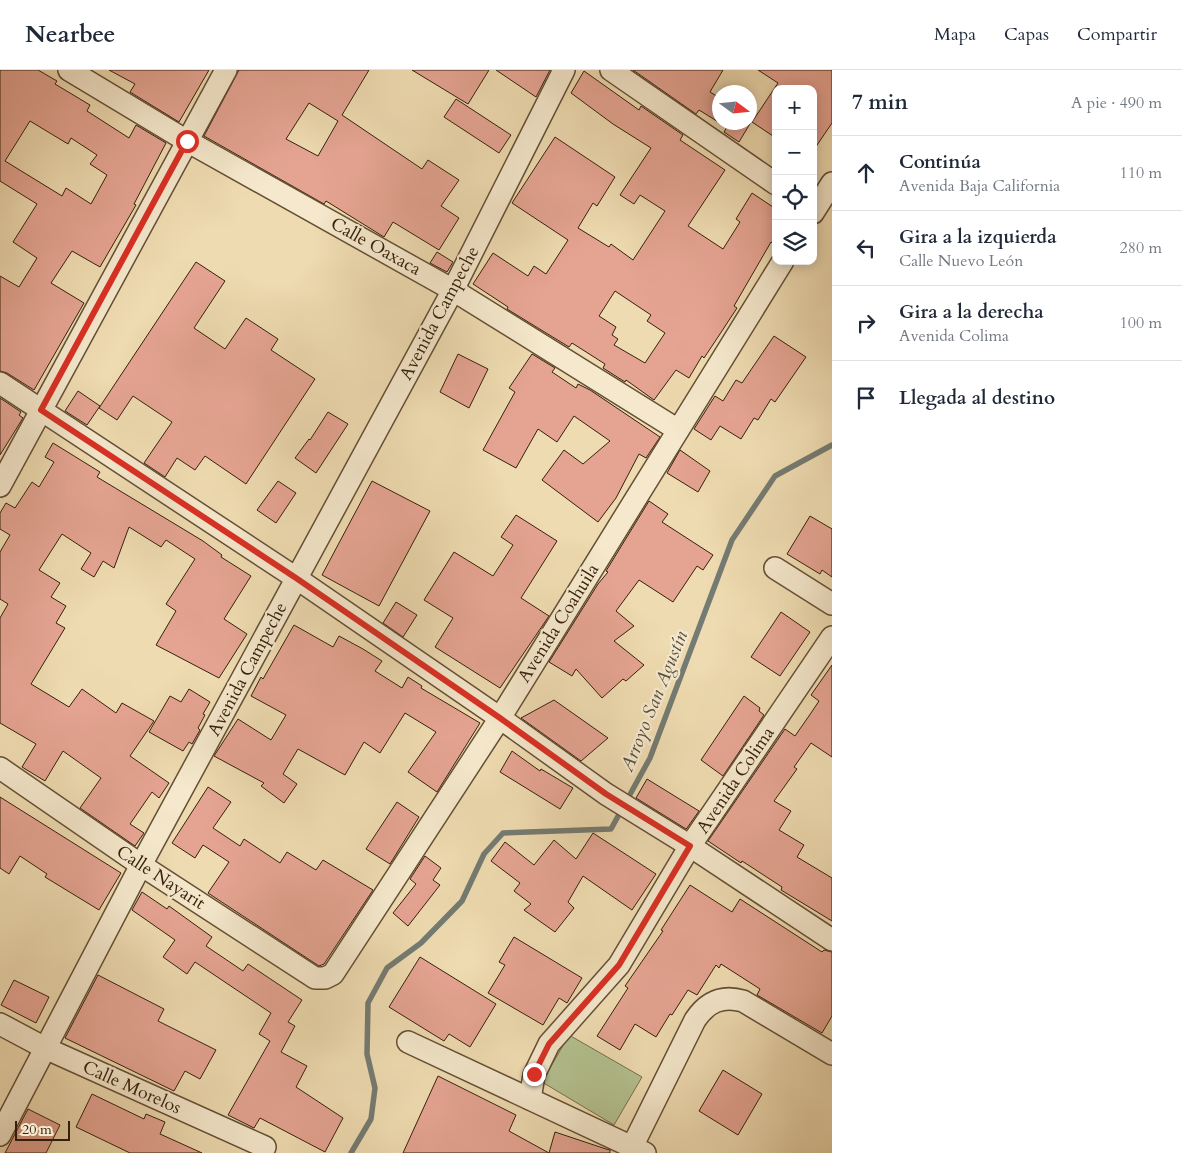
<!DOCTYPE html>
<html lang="es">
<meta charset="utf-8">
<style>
body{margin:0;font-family:Cardo,serif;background:#f2f2f3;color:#1f2937}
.controls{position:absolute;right:15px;top:15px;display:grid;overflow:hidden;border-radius:10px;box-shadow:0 2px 12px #0003}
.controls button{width:45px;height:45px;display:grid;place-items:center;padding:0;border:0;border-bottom:1px solid #e0e1e3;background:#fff;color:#1f2937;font:25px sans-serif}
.compass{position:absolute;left:712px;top:15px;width:45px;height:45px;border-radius:50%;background:#fff;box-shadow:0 2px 12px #0003;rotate:105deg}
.scale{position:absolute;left:15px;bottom:12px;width:55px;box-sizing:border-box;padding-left:5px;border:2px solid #36200c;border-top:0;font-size:14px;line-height:18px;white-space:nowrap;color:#36200c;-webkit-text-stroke:4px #f5e8cc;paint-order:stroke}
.stop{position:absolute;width:15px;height:15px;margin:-11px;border:4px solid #d93025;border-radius:50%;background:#fff}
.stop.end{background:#d93025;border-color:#fff;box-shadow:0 1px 5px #0008}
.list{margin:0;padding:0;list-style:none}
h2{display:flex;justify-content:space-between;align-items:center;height:65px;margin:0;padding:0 20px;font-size:21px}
h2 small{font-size:16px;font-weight:400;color:#747a83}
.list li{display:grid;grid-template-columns:32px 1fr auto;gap:15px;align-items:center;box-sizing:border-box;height:75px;padding:0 20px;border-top:1px solid #e0e1e3}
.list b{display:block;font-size:19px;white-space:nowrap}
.list p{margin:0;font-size:16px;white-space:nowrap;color:#747a83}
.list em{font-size:16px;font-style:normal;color:#747a83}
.icon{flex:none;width:28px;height:28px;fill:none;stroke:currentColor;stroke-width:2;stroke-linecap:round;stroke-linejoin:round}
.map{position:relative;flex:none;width:832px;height:1083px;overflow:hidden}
header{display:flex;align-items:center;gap:30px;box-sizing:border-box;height:70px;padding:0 25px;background:#fff;border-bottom:1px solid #e0e1e3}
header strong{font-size:24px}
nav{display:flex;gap:28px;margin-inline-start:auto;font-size:18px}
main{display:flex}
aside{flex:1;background:#fff}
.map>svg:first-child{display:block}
.green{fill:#b4c190;stroke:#75704e}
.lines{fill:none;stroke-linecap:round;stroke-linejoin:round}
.stream{stroke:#747b72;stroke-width:5.5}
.building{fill:#e5a492;stroke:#36200c;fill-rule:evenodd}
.street-casing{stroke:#644f35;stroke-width:24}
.street{stroke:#f5e8cc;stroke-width:21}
.route{stroke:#d93025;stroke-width:6}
.labels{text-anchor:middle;stroke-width:4.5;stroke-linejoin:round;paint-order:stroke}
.street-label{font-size:18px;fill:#36200c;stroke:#f5e8cc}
.water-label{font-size:19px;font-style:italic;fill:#554e3f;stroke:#f5e8cc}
</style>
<header>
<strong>Nearbee</strong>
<nav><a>Mapa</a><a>Capas</a><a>Compartir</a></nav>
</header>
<main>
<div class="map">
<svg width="832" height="1083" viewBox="0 0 832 1083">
<rect width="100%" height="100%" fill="#efdbb1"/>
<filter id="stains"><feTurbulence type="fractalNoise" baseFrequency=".004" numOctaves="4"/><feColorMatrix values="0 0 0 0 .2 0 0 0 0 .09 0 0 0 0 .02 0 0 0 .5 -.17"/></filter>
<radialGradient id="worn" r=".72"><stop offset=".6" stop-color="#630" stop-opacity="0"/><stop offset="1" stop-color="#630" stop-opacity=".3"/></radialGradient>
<polygon class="green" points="569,965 642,1007 614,1055 542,1012"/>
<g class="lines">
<polyline class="stream" points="351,1083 371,1049 375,1018 367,984 368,933 387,898 421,873 462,831 484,784 503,763 611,759 650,688 732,470 775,406 832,375"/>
</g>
<g class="building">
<path d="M0,0H38L57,11L55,14L90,35L87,41L129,68L136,55L166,73L134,134L136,135L100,197L72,181L51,213L84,233L34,320L7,303L0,301V206L19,217L37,188L13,172L37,134L0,111ZM30,51L68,74L71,68L97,85L90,94L107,105L91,134L66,118L62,126L5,91Z"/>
<polygon points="109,0 209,0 179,52 130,22 135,14"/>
<path d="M239,0H369L342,45L422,99L428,90L459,110L441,136L459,148L439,180L393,152L384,167L326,131L324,134L204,66ZM309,33L338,51L318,86L286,69Z"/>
<polygon points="412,0 489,0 468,34"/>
<polygon points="496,0 550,0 536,27"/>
<polygon points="633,0 723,0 710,22 720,28 720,53 699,40 696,44"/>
<polygon points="758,0 832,0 832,53 813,81 813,19 776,19 776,68 752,52 778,13"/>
<path d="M584,1L639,40L641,36L683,65L680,70L725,100L688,156L723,179L740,152L736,149L752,123L776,139V176L771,172L734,236L737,238L718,267L704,288L702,286L689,308L676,300L654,330L626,310L625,312L603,298L605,294L572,273L569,277L507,239L508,237L473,214L493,183L528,206L534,196L546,204L568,170L512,133L555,67L615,107L597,136L593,133L578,158L609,177L611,174L633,190L665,141L640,125L634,134L620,125L651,78L613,54L571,23ZM615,221L651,245L647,251L665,263L645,293L614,275L618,269L612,265L616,257L599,246Z"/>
<polygon points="456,29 511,65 499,83 444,47"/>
<polygon points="730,52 751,52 739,72 724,62"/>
<polygon points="437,182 453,192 447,202 430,193"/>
<polygon points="196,192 225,211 194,258 225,279 246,248 278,269 271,280 315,309 246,414 205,386 195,400 177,388 165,407 144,393 172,352 133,326 117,350 99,338"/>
<polygon points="774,266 806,287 775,332 771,329 758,350 754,348 741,369 720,356 711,370 694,359 715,326 723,331 736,310 742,313"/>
<polygon points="458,284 488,299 469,338 440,322"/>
<polygon points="532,284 555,298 552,302 576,318 578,314 590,320 660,367 646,388 639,384 616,428 598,452 542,410 564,380 583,394 610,371 574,346 557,372 538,359 516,398 483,380 515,322 509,318"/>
<polygon points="78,321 100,336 87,355 65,341"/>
<polygon points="0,328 21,342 19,345 23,348 0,385"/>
<polygon points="328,342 348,354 316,403 295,388 309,369 310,370"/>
<polygon points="53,373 100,402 97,407 203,471 222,485 221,487 251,506 224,549 247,564 219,608 156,575 176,541 166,534 195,489 166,470 161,477 129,457 114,498 103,491 94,507 81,499 91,483 62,464 39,500 60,513 51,527 66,536 56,553 65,558 31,614 69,637 82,619 116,643 122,633 154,651 130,686 169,713 159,728 152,722 130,754 144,763 135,776 80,738 101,708 63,681 45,711 22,697 36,674 0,653 0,548 8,534 0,529 0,482 10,465 0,459 0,443 6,433 15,438 32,412 39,417 54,392 45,387"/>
<polygon points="680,380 710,401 698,422 667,403"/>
<polygon points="278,411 296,423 276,453 257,440"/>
<polygon points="372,411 430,441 379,536 322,505"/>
<polygon points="649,431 668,444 662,452 713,485 703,500 697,496 673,532 639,510 616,541 634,556 614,571 644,595 626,611 623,609 602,628 576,599 572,606 549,592 598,514 608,502 606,501"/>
<polygon points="516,445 557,471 521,528 549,546 500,618 435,577 453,548 424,530 454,482 493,506 513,475 501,467"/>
<polygon points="810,446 832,459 832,507 822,500 820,504 787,484"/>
<polygon points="396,532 417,545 403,567 383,553"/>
<polygon points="781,542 810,562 780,606 751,587"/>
<polygon points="294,555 333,577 339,566 363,579 382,591 375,601 402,618 408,607 422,616 421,618 480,653 437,722 408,702 436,662 405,643 380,683 364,672 345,705 298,679 283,704 297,714 284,733 261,716 264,713 214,686 238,649 271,670 286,645 251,626 261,607 263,609"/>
<polygon points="832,595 832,687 811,673 794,697 797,699 774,731 791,741 779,760 804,775 797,787 832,808 832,851 781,820 782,817 742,791 741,793 708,771 785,659 795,666 811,643 819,631 811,625"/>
<polygon points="189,619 210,632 203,644 205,645 198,658 200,660 192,674 189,672 183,681 149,662 170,626 181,632"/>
<polygon points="744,626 760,638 759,641 764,645 723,706 701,690"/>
<polygon points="554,630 608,668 581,691 521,648"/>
<polygon points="512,681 540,701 541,699 573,718 560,739 500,702"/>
<polygon points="647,709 699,741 687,758 686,759 636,728"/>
<polygon points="208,717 231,732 213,758 240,776 244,769 280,793 287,782 316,800 323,790 373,820 324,894 319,896 208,823 229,792 203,775 195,788 172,773"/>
<polygon points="0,727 121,803 99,840 45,807 47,804 20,786 9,804 0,798"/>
<polygon points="397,732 419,747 390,794 366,779"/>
<polygon points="593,763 656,804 632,840 583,806 568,832 574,838 555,862 524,840 531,834 514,821 520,813 491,791 505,772 534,795 554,770 576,789"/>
<polygon points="425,786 441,798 433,810 440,815 408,856 393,843 416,814 410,809"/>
<polygon points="690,815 732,842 740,829 822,882 824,880 832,882 832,946 822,963 757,925 760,919 721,894 719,898 716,895 697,925 688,920 672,945 670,944 656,967 635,954 620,980 597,966 628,918 625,916 663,861 661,860"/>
<polygon points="142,822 167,839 169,836 212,867 206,876 243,901 248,894 302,930 288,952 295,956 281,982 307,996 296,1017 343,1048 325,1082 260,1048 254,1058 228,1045 270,971 259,964 271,943 195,892 187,904 163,887 175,870 132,840"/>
<polygon points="514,867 582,908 567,933 559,928 543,955 488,923 505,895 499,892"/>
<polygon points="420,887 496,934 470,977 449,964 444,971 389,937"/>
<polygon points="98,905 164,939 158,951 216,980 200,1009 185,1001 174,1021 65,968"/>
<polygon points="14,910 49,927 36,953 1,935"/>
<polygon points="723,1000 762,1024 738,1065 699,1041"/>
<polygon points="438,1006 516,1045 509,1061 549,1083 555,1062 606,1079 610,1080 610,1083 403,1083"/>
<polygon points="92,1024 144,1049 146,1044 165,1052 160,1064 202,1083 130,1083 76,1057"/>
<polygon points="28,1039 60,1055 46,1083 5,1083"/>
</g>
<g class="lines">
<defs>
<g id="street">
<polyline points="69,0 187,71 453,220 678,360"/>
<polyline points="611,0 776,114"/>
<polyline points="813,143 832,113"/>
<polyline points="0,313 296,508 500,648 606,724 690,776 832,870"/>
<polyline points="0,416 226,0"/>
<polyline points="775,498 832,534"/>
<polyline points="0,698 141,795 315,908 325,908 333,904 500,648 783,191"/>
<polyline points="0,954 45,978 265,1077"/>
<polyline points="408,972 645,1083"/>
<polyline points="530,1029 534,1005 549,974 619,895 690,776 832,567"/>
<polyline points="0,1065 141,795 453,220 564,0"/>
<path d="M632,1077L695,950C707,932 722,925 743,931L832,984"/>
</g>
</defs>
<use href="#street" class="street-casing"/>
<use href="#street" class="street"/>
</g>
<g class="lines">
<polyline class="route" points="187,71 41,340 296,508 500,648 606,724 690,776 619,895 549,974 534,1004"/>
</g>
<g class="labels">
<g class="street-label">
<text transform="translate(376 176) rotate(29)" y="6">Calle Oaxaca</text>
<text transform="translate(439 243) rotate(-62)" y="6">Avenida Campeche</text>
<text transform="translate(558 553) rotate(-58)" y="6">Avenida Coahuila</text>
<text transform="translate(247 599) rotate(-62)" y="6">Avenida Campeche</text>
<text transform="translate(735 710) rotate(-56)" y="6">Avenida Colima</text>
<text transform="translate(161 807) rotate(33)" y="6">Calle Nayarit</text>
<text transform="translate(132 1017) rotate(24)" y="6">Calle Morelos</text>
</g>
<g class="water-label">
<text transform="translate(653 631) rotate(-68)" y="7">Arroyo San Agustín</text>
</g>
</g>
<rect width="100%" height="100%" filter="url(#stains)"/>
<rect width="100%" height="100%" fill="url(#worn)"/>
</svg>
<div class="controls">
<button>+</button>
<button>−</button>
<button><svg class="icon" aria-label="locate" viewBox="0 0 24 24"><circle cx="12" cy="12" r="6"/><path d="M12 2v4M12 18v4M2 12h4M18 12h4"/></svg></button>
<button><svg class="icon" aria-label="layers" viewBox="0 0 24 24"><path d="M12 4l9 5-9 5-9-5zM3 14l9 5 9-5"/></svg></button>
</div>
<svg class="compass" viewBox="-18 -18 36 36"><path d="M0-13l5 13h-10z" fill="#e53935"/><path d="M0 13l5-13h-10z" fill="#747a83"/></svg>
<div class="scale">20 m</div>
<div class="stop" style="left:187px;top:71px"></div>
<div class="stop end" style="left:534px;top:1004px"></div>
</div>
<aside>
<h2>7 min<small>A pie · 490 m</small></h2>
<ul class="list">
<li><svg class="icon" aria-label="ahead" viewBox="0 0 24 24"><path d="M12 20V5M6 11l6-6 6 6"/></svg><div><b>Continúa</b><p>Avenida Baja California</p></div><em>110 m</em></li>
<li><svg class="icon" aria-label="left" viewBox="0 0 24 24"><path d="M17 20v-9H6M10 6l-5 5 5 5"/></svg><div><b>Gira a la izquierda</b><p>Calle Nuevo León</p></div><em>280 m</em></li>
<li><svg class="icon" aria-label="right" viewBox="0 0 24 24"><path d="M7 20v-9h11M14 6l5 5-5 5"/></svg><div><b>Gira a la derecha</b><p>Avenida Colima</p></div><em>100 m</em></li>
<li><svg class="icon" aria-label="arrive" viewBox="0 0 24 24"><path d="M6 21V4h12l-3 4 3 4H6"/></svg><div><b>Llegada al destino</b></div></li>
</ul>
</aside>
</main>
